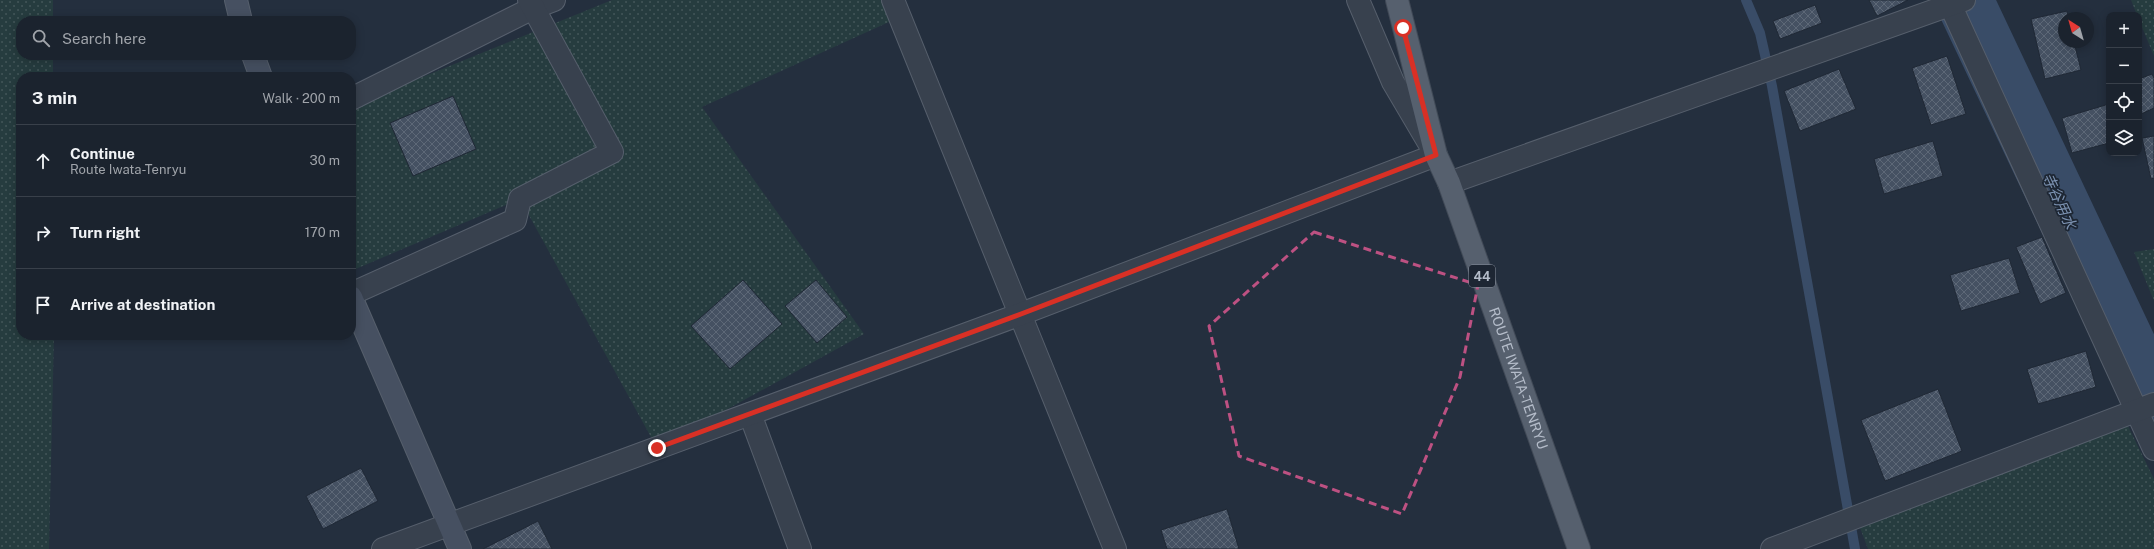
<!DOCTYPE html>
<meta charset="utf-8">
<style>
body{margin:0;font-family:"Public Sans","Noto Sans JP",sans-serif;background:#282f3a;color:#f1f3f6}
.controls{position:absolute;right:12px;top:12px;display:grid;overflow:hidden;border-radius:8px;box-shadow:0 2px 10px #0003}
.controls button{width:36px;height:36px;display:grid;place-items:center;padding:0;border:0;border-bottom:1px solid #39404a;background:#1b232e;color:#f1f3f6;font:20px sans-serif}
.compass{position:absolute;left:2058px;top:12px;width:36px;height:36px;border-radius:50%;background:#1b232e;box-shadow:0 2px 10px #0003;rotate:323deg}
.stop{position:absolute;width:12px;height:12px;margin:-9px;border:3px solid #d93025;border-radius:50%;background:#fff}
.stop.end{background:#d93025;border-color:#fff;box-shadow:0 1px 4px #0008}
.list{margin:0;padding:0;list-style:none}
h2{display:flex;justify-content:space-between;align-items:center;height:52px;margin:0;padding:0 16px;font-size:17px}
h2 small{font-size:13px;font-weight:400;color:#a0a4aa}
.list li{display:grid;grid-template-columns:26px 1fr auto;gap:12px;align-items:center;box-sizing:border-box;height:72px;padding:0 16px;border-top:1px solid #39404a}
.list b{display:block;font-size:15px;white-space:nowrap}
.list p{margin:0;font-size:13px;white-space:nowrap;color:#a0a4aa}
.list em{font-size:13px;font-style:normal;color:#a0a4aa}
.icon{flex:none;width:22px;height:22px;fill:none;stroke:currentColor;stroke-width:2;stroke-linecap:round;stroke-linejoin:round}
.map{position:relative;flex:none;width:2154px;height:549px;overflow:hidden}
.search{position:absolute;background:#1b232e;box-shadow:0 2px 10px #0003;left:16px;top:16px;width:340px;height:44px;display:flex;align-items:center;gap:10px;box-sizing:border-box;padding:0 14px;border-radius:16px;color:#a0a4aa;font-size:15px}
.panel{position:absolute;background:#1b232e;box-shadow:0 2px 10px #0003;left:16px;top:72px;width:340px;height:268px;border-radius:16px}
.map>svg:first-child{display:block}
.grass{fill:url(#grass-dots)}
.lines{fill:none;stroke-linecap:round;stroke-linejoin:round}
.stream{stroke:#394c67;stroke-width:10}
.river{stroke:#394c67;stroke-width:58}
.building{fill:url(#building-cross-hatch);stroke:#1f2835}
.street-casing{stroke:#565f6c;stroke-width:24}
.secondary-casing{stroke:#565f6c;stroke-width:24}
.primary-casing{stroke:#414a57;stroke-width:24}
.street{stroke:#38414e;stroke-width:22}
.secondary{stroke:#465061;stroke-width:22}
.primary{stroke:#56606e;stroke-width:22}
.route{stroke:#d93025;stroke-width:5}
.marked{fill:none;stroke:#bd5182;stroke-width:3;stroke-dasharray:8 5;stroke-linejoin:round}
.labels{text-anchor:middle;stroke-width:3.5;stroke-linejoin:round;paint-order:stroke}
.shield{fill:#1d2633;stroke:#878f9c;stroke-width:1}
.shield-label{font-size:13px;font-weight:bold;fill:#b4bcc9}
.street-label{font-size:14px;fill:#b4bcc9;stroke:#1d2633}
.water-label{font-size:15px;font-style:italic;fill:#7c92b1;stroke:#1d2633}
</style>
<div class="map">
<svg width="2154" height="549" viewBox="0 0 2154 549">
<defs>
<pattern id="grass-dots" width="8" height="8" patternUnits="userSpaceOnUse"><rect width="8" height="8" fill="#263c3f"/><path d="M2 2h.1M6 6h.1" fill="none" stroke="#435659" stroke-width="1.8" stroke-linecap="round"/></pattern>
<pattern id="building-cross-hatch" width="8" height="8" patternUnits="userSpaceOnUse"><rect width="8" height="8" fill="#455162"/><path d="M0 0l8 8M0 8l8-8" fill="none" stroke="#5d6877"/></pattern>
</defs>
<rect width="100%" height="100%" fill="#242f3e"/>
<g class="grass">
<polygon points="0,0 53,0 53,21 21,21 21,55 53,55 53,77 21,77 21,335 54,335 49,549 0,549"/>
<polygon points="612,0 893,0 900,17 702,107 864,334 657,448 520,199 351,271 351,106"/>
<polygon points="2131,0 2154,0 2154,56 2139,20 2139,15 2137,15"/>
<polygon points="2154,249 2154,301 2134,252"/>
<polygon points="2128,426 2154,479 2154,549 1868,549 1856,517"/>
</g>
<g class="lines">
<polyline class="stream" points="1746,0 1760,33 1772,86 1855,549"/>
<polyline class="river" points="1964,0 2154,402"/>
</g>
<g class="building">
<polygon points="1869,0 1908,0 1877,16"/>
<polygon points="1815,5 1822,23 1780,39 1773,21"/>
<polygon points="2067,11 2068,18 2064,18 2064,42 2074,42 2081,70 2045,79 2031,19"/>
<polygon points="1947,56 1966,114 1931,125 1912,68"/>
<polygon points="1839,69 1856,109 1800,131 1784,91"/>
<polygon points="2152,74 2154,78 2154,108 2139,115 2139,79"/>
<polygon points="453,96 476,149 413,176 390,123"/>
<polygon points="2109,104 2109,143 2072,153 2062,118"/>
<polygon points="2154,136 2154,178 2151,179 2142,138"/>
<polygon points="1933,141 1943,176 1884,194 1874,159"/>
<polygon points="2042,237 2066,293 2040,304 2016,247"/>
<polygon points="2009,258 2020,293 1961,311 1950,275"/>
<polygon points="743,280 782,324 730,369 691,326"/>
<polygon points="816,280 847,317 817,343 785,306"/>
<polygon points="2086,351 2096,387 2038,404 2027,369"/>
<polygon points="1938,389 1962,451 1885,481 1861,420"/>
<polygon points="361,468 378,501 323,529 306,496"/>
<polygon points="1227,509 1239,549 1167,549 1161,530"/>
<polygon points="538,521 552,549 483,549"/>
</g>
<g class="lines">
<defs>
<g id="street">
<polyline points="893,0 1115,549"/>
<polyline points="1948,0 2154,449"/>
<polyline points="351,99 533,8 554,0"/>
<polyline points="1449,183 1964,0"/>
<polyline points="351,294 515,220 520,199 612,152 529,0"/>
<polyline points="750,414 800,549"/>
<polyline points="383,549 1021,314 1436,155 1393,82 1358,0"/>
<polyline points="1772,549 2154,404"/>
</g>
<g id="secondary">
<polyline points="236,0 241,21"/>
<polyline points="253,55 261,77"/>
<polyline points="351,297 460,549"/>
</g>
<g id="primary">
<path id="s1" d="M1397,0L1436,155L1449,183L1579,549"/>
</g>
</defs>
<use href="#street" class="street-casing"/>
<use href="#secondary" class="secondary-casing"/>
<use href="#primary" class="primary-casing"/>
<use href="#street" class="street"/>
<use href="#secondary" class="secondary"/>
<use href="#primary" class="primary"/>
</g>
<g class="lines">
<polyline class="route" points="657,448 1021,314 1436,155 1403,28"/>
</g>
<path class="marked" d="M1314,232L1478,285L1460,377L1402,514L1239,456L1209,326Z"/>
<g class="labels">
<rect class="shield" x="1469" y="265" width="26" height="22" rx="3"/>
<g class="shield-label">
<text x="1482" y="281">44</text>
</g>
<g class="street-label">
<text dy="5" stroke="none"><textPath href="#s1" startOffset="398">ROUTE IWATA-TENRYU</textPath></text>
</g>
<g class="water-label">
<text transform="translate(2059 201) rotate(65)" y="5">寺谷用水</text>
</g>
</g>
</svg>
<div class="controls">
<button>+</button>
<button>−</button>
<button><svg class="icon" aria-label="locate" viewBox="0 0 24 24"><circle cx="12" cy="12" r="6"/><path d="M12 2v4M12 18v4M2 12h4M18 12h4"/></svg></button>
<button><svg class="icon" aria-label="layers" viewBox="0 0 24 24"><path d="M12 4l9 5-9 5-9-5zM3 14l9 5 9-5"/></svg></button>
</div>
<svg class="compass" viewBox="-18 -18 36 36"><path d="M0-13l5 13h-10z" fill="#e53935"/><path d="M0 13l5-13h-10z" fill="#a0a4aa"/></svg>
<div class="stop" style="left:1403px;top:28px"></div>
<div class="stop end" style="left:657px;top:448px"></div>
<div class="search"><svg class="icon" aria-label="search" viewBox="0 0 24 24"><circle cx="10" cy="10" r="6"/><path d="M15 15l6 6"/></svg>Search here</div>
<section class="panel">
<h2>3 min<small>Walk · 200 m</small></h2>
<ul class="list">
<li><svg class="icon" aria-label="ahead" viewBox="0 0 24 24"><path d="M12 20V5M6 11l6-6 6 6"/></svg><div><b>Continue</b><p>Route Iwata-Tenryu</p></div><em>30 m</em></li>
<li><svg class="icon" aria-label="right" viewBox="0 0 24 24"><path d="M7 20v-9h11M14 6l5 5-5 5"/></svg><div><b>Turn right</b></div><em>170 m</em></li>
<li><svg class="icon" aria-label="arrive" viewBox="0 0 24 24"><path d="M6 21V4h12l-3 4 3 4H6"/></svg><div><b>Arrive at destination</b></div></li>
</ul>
</section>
</div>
